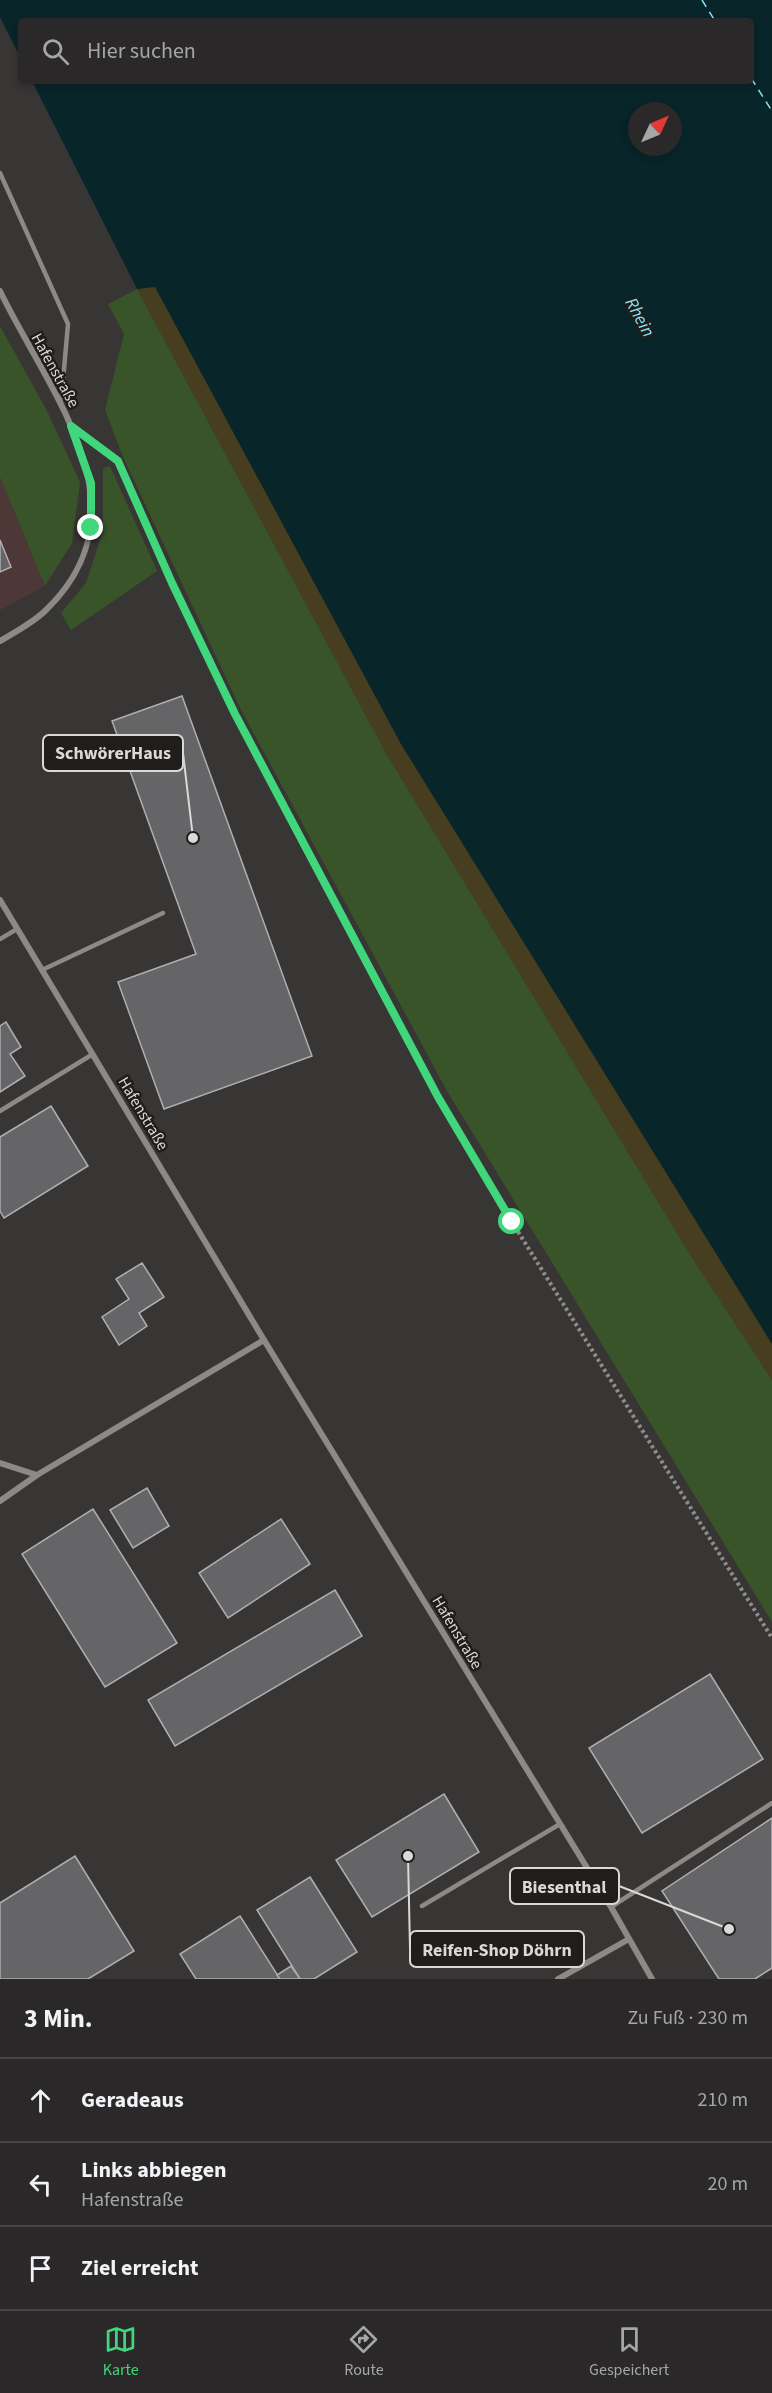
<!DOCTYPE html>
<html lang="de">
<meta charset="utf-8">
<style>
body{margin:0;font-family:"Source Sans 3",sans-serif;background:#323030;color:#f1f3f6}
.compass{position:absolute;left:628px;top:102px;width:54px;height:54px;border-radius:50%;background:#2a2828;box-shadow:0 3px 9px #0003;rotate:46deg}
.stop{position:absolute;width:18px;height:18px;margin:-14px;border:4px solid #40d77c;border-radius:50%;background:#fff}
.stop.end{background:#40d77c;border-color:#fff;box-shadow:0 2px 6px #0008}
.list{margin:0;padding:0;list-style:none}
h2{display:flex;justify-content:space-between;align-items:center;height:78px;margin:0;padding:0 24px;font-size:26px}
h2 small{font-size:20px;font-weight:400;color:#a5a6a8}
.list li{display:grid;grid-template-columns:39px 1fr auto;gap:18px;align-items:center;box-sizing:border-box;height:84px;padding:0 24px;border-top:2px solid #464445}
.list b{display:block;font-size:22px;white-space:nowrap}
.list p{margin:0;font-size:20px;white-space:nowrap;color:#a5a6a8}
.list em{font-size:20px;font-style:normal;color:#a5a6a8}
.icon{flex:none;width:33px;height:33px;fill:none;stroke:currentColor;stroke-width:2;stroke-linecap:round;stroke-linejoin:round}
.map{position:relative;flex:none;width:772px;height:1979px;overflow:hidden}
.search{position:absolute;background:#2a2828;box-shadow:0 3px 9px #0003;left:18px;right:18px;top:18px;height:66px;display:flex;align-items:center;gap:15px;box-sizing:border-box;padding:0 21px;border-radius:6px;color:#a5a6a8;font-size:22px}
.sheet{height:330px;background:#2a2828}
nav{display:flex;justify-content:space-around;align-items:center;box-sizing:border-box;height:84px;border-top:2px solid #464445;background:#2a2828;font-size:16px;color:#a5a6a8}
nav a{display:grid;justify-items:center;gap:3px}
nav .on{color:#40d77c}
.map>svg:first-child{display:block}
.commercial{fill:#4d3837}
.green{fill:#385428}
.sand{fill:#463e1e}
.water{fill:#08252a;fill-rule:evenodd}
.lines{fill:none;stroke-linecap:round;stroke-linejoin:round}
.ferry{stroke:#87e7f8;stroke-width:1.5;stroke-dasharray:8 6;stroke-linecap:butt}
.building{fill:#656466;stroke:#afaeb1;stroke-width:1.5}
.path{stroke:#8f8d8c;stroke-width:4;stroke-dasharray:3 3;stroke-linecap:butt}
.lane{stroke:#8c8987;stroke-width:4.5}
.street{stroke:#8c8987;stroke-width:6}
.route{stroke:#40d77c;stroke-width:8}
.labels{text-anchor:middle;stroke-width:5;stroke-linejoin:round;paint-order:stroke}
.street-label{font-size:16px;fill:#dbd9d8;stroke:#1f1e1d}
.water-label{font-size:18px;font-style:italic;fill:#87e7f8;stroke:#1f1e1d}
.leader{fill:none;stroke:#dbd9d8;stroke-width:2}
.callout-dot{fill:#dbd9d8;stroke:#1f1e1d;stroke-width:2}
.callout{fill:#1f1e1d;stroke:#dbd9d8;stroke-width:2}
.callout-label{font-size:18px;text-anchor:middle;font-weight:bold;fill:#dbd9d8}
</style>
<div class="map">
<svg width="772" height="1979" viewBox="0 0 772 1979">
<rect width="100%" height="100%" fill="#383635"/>
<polygon class="commercial" points="0,477 45,586 0,610"/>
<g class="green">
<polygon points="137,289 386,753 691,1256 772,1380 772,1622 447,1091 241,710 123,457 105,410 124,334 108,304"/>
<polygon points="0,326 47,411 80,482 72,543 45,586 0,477"/>
<polygon points="110,466 157,571 71,630 61,613 86,583 103,531 103,468"/>
</g>
<polygon class="sand" points="155,286 401,744 772,1344 772,1380 691,1256 386,753 137,289"/>
<path class="water" d="M0,0H772V1344L401,744L155,287L137,289L32,81H751V21H21V59L0,17ZM637,111H673V147H637Z"/>
<g class="lines">
<g class="ferry">
<polyline points="702,0 715,21"/>
<polyline points="751,78 772,111"/>
</g>
</g>
<g class="building">
<polygon points="0,540 11,567 0,572"/>
<polygon points="182,696 312,1056 164,1109 118,982 196,954 112,721"/>
<polygon points="6,1022 21,1047 10,1054 25,1076 0,1092 0,1026"/>
<polygon points="51,1106 88,1166 4,1218 0,1211 0,1137"/>
<polygon points="142,1263 164,1297 139,1313 147,1326 119,1345 102,1317 129,1299 116,1279"/>
<polygon points="147,1488 169,1526 133,1548 110,1510"/>
<polygon points="93,1509 177,1643 105,1687 22,1554"/>
<polygon points="281,1519 310,1564 228,1618 199,1573"/>
<polygon points="335,1590 362,1636 175,1746 148,1700"/>
<polygon points="710,1674 763,1759 642,1833 589,1748"/>
<polygon points="444,1794 479,1852 372,1917 336,1860"/>
<polygon points="772,1818 772,1968 755,1979 719,1979 662,1891"/>
<polygon points="75,1856 134,1951 88,1979 0,1979 0,1903"/>
<polygon points="310,1877 357,1952 314,1979 300,1979 257,1910"/>
<polygon points="240,1916 280,1979 196,1979 180,1954"/>
<polygon points="291,1966 300,1979 280,1979 277,1975"/>
</g>
<g class="lines">
<polyline class="path" points="98,446 118,461 172,583 235,714 438,1097 512,1222 772,1638"/>
<g class="lane">
<polyline points="0,173 68,324 61,403"/>
<polyline points="0,939 17,929"/>
<polyline points="42,970 163,913"/>
<polyline points="0,1111 93,1054"/>
<polyline points="422,1906 560,1824"/>
<polyline points="611,1907 772,1803"/>
</g>
<g class="street">
<path d="M0,291C48,391 151,509 46,610C33,623 15,632 0,641"/>
<polyline points="0,900 264,1340 611,1907 652,1979"/>
<polyline points="0,1463 37,1475"/>
<polyline points="0,1501 37,1475 264,1340"/>
<polyline points="558,1979 629,1939"/>
</g>
</g>
<g class="lines">
<polyline class="route" points="91,528 91,483 71,426 118,461 172,583 235,714 438,1097 512,1222"/>
</g>
<g class="labels">
<g class="street-label">
<text transform="translate(56 370) rotate(61)" y="6">Hafenstraße</text>
<text transform="translate(144 1113) rotate(59)" y="6">Hafenstraße</text>
<text transform="translate(458 1632) rotate(59)" y="6">Hafenstraße</text>
</g>
<g class="water-label">
<text transform="translate(640 317) rotate(61)" y="6">Rhein</text>
</g>
</g>
<path class="leader" d="M193 838L183 753M729 1929L619 1886M408 1856L410 1949"/>
<g class="callout-dot">
<circle cx="193" cy="838" r="6"/>
<circle cx="729" cy="1929" r="6"/>
<circle cx="408" cy="1856" r="6"/>
</g>
<g class="callout">
<rect x="43" y="735" width="140" height="36" rx="6"/>
<rect x="510" y="1868" width="109" height="36" rx="6"/>
<rect x="410" y="1931" width="174" height="36" rx="6"/>
</g>
<g class="callout-label">
<text x="113" y="759">SchwörerHaus</text>
<text x="564" y="1893">Biesenthal</text>
<text x="497" y="1956">Reifen-Shop Döhrn</text>
</g>
</svg>
<svg class="compass" viewBox="-18 -18 36 36"><path d="M0-13l5 13h-10z" fill="#e53935"/><path d="M0 13l5-13h-10z" fill="#a5a6a8"/></svg>
<div class="stop" style="left:512px;top:1222px"></div>
<div class="stop end" style="left:91px;top:528px"></div>
<div class="search"><svg class="icon" aria-label="search" viewBox="0 0 24 24"><circle cx="10" cy="10" r="6"/><path d="M15 15l6 6"/></svg>Hier suchen</div>
</div>
<section class="sheet">
<h2>3 Min.<small>Zu Fuß · 230 m</small></h2>
<ul class="list">
<li><svg class="icon" aria-label="ahead" viewBox="0 0 24 24"><path d="M12 20V5M6 11l6-6 6 6"/></svg><div><b>Geradeaus</b></div><em>210 m</em></li>
<li><svg class="icon" aria-label="left" viewBox="0 0 24 24"><path d="M17 20v-9H6M10 6l-5 5 5 5"/></svg><div><b>Links abbiegen</b><p>Hafenstraße</p></div><em>20 m</em></li>
<li><svg class="icon" aria-label="arrive" viewBox="0 0 24 24"><path d="M6 21V4h12l-3 4 3 4H6"/></svg><div><b>Ziel erreicht</b></div></li>
</ul>
</section>
<nav>
<a class="on"><svg class="icon" aria-label="map" viewBox="0 0 24 24"><path d="M3 6l6-2 6 2 6-2v14l-6 2-6-2-6 2zM9 4v14M15 6v14"/></svg>Karte</a>
<a><svg class="icon" aria-label="directions" viewBox="0 0 24 24"><path d="M12 3l9 9-9 9-9-9zM9 14v-3h6M13 9l2 2-2 2"/></svg>Route</a>
<a><svg class="icon" aria-label="saved" viewBox="0 0 24 24"><path d="M7 4h10v16l-5-4-5 4z"/></svg>Gespeichert</a>
</nav>
